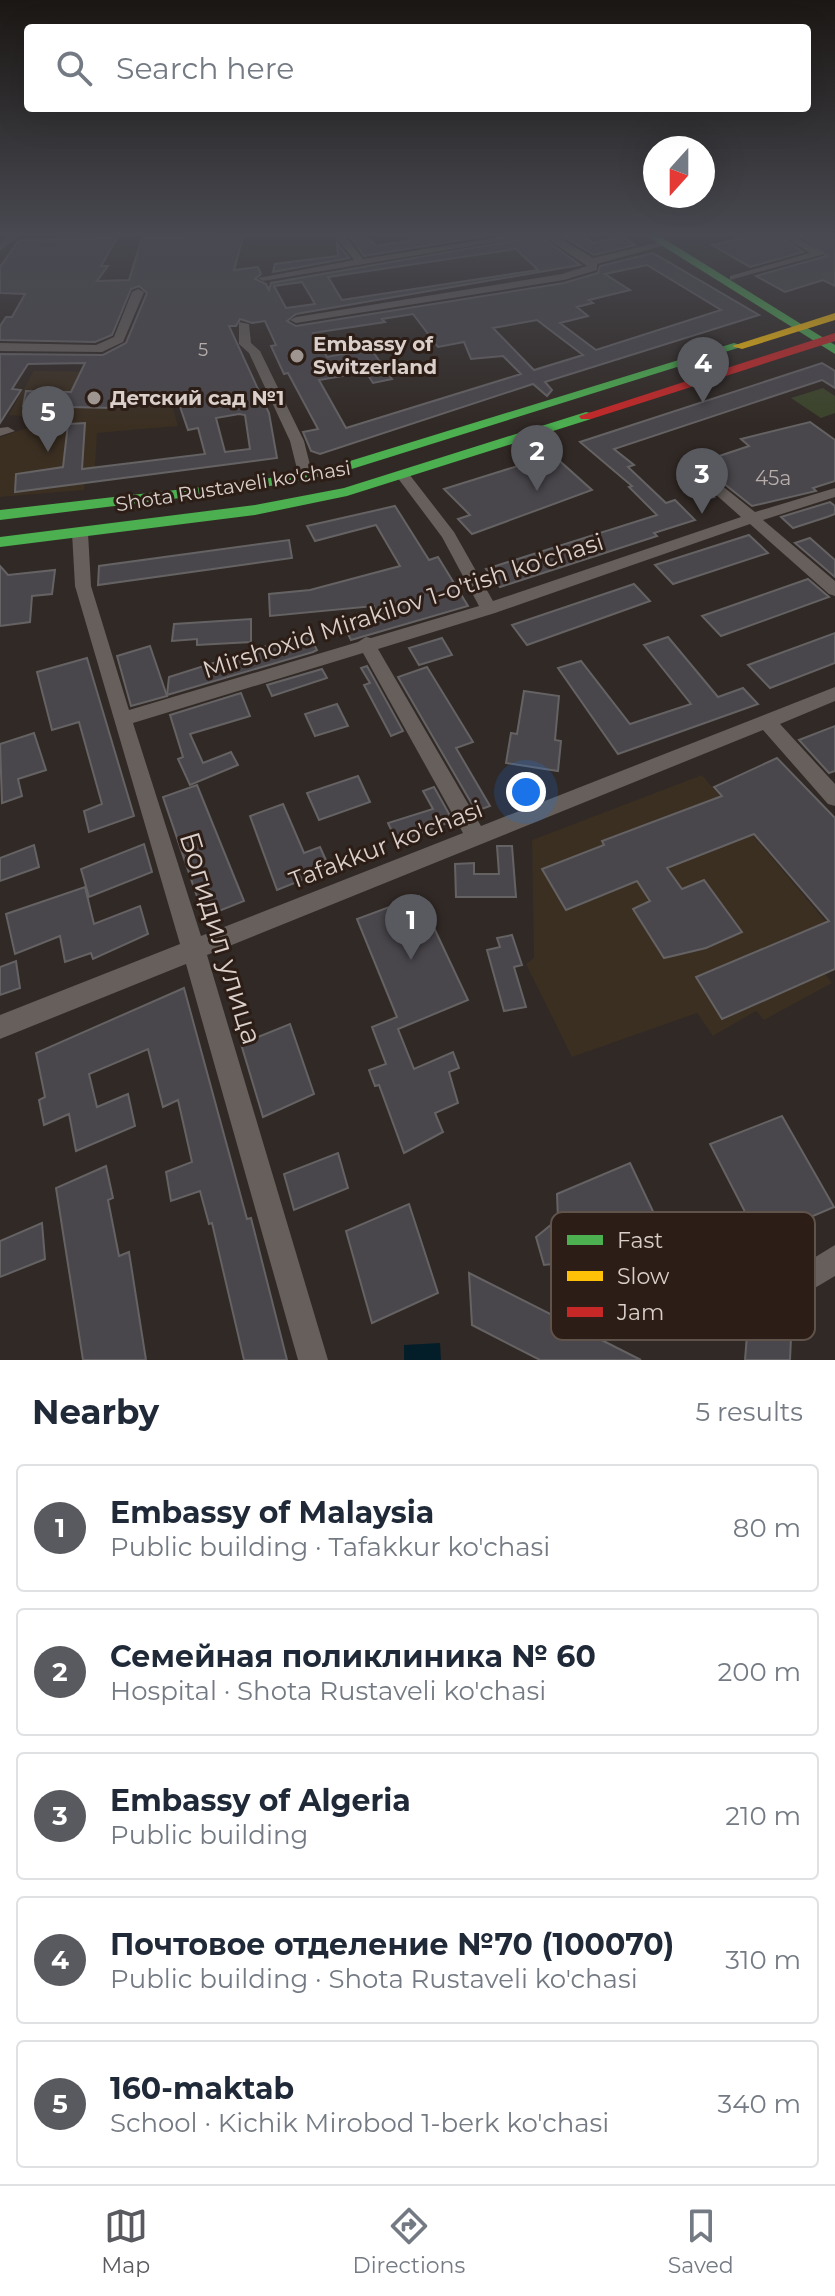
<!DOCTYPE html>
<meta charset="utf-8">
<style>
body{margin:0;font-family:Montserrat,sans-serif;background:#f6f6f7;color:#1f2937}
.compass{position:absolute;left:643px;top:136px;width:72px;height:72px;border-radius:50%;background:#fff;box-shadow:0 8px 32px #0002;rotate:201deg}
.you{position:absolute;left:526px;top:792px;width:28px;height:28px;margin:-20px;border:6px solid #fff;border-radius:50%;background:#1a73e8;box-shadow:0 0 0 12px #1a73e833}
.badge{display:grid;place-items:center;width:52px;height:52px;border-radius:50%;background:#595a5f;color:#fff;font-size:26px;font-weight:700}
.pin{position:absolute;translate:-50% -66px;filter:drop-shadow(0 2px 4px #0008)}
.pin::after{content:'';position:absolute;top:42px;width:28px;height:24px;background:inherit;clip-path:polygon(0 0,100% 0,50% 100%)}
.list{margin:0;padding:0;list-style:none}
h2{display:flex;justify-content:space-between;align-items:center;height:104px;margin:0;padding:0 32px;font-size:34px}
h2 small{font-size:26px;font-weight:400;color:#747a83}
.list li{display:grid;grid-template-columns:52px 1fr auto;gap:24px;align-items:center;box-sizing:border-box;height:128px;margin:0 16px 16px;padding:0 16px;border:2px solid #e0e1e3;border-radius:8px}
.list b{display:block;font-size:30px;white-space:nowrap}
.list p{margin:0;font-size:26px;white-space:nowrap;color:#747a83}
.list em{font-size:26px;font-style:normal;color:#747a83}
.icon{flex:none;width:44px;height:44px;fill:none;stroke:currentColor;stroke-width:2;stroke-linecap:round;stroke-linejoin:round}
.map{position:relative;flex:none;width:835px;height:1360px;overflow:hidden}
.search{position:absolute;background:#fff;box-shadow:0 8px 32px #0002;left:24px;right:24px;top:24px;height:88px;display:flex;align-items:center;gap:20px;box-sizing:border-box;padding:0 28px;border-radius:8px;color:#747a83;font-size:30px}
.sheet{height:824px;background:#fff}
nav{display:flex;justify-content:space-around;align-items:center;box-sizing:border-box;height:112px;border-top:2px solid #e0e1e3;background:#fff;font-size:22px;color:#747a83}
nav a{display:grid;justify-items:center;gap:4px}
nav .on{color:#595a5f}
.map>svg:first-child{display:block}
.education{fill:#3b2f22}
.green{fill:#3c442a}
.water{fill:#041e29}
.building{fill:#4a474c;stroke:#656264;stroke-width:2;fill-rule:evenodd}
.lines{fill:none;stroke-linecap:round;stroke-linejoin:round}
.street{fill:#665f5b;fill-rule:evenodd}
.fast{fill:#4caf50;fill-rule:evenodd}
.slow{fill:#ffc107;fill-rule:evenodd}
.jam{fill:#c62828;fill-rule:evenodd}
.poi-dot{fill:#9f9590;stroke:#2c1e16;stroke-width:3}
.labels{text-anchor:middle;stroke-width:6;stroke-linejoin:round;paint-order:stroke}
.far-number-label{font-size:18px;fill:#b6adaa}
.far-poi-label{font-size:20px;font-weight:bold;fill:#dacfca;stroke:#2c1e16;text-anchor:start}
.number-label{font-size:20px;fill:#b6adaa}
.far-street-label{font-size:20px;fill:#dacfca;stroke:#2c1e16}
.street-label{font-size:24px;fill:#dacfca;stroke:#2c1e16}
.near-street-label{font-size:28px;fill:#dacfca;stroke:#2c1e16}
.key{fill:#2c1e16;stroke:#60534c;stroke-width:2}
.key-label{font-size:22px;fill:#dacfca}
</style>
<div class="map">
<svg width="835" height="1360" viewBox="0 0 835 1360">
<rect width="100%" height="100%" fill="#312925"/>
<g class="education">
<polygon points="34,371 113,372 165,381 178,426 97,433 95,467 86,468 84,490 0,497 0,437 33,426 34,417 9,415"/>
<polygon points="702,775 827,923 796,936 832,983 764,1020 756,1011 713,1036 697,1013 572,1057 526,964 534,958 532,840"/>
</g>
<polygon class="green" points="823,388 835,396 835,413 821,418 791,398"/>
<polygon class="water" points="440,1343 441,1360 404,1360 404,1345"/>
<g class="building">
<polygon points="365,235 376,246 412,240 407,235 491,235 364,256 350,236"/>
<polygon points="561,235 583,235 593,243 622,236 635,245 594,255"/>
<polygon points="756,235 778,235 803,252 750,267 712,245"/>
<polygon points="800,235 835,235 835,286 823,280 785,292 756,276 827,256"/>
<path d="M540,236L580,265L296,314L287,321L296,326L564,283L598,273L600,266L653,253L759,315L545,382L552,390L547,396L533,384L320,454L311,451L303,432L318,429L288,373L284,374L271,346L276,345L265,321L252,323L240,319L236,326H229L269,413L277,458L15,492L16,474L63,467L68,424L85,423L82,469L205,454L198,428L188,430L176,395L143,401L141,395H120L114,408L23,406L26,391L71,392L85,363L28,364L12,389L21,390L0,423V354L103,355L126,343L147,293L139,286L131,289L112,335L95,342L0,340V326L6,317H12L25,294L0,293V267L19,240L117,238L101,266H108L97,281L129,280L142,238L243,237L234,270L258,267L261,274L255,279L266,284L269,290L271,283ZM516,249L538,270L342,300L328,277ZM647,265L721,310L596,350L560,323L588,316L577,307L593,303L589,300L630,290L605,274ZM302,282L315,304L286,308L274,286ZM413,314L438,347L464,342L471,359L503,356L521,374L346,428L319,380L366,372L373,383L392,379L371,349L327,357L313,333L385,322L382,319ZM537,320L546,327L583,355L534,370L493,328ZM239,414L245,415L250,449L225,452L216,418Z"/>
<polygon points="337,243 349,258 273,272 275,264 338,256"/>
<polygon points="822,363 835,371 835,388 822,380 614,449 634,465 628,467 666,503 675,500 695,520 654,533 657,536 500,587 486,569 657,515 629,487 632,486 580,442"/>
<polygon points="810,422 835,440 835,481 813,488 816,491 752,506 698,463 749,446 741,439"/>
<polygon points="553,455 592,490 472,534 458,519 470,515 444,489"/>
<polygon points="691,476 714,497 700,501 678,480"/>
<polygon points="830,502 835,506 835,514 827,517 793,528 781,517"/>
<polygon points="395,506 429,560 438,557 468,606 351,640 342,622 375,611 374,606 270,616 269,594 310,590 400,566 376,525 315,541 307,526"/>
<polygon points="749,535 768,553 673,584 655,565"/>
<polygon points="810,538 835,560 835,577 795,543"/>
<polygon points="289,540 292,558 98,585 99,566"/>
<polygon points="0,566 8,575 55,570 52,594 32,596 30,622 0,626"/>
<polygon points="808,579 829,597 721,636 702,616"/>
<polygon points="634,584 650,601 527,645 512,625"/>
<polygon points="251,619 251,642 197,645 197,639 172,641 174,624"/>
<polygon points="308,633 317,650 313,652 167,695 169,677"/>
<polygon points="835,633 835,663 770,688 748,665"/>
<polygon points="668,637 718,697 743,688 758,704 618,754 558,668 581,661 630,724 691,704 644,645"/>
<polygon points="442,638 452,655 419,665 409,648"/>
<polygon points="150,646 167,696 131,706 117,656"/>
<polygon points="87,658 134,816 89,832 84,811 102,804 79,722 52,730 37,672"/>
<polygon points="367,666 403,731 391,736 364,685 370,683 361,668"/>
<polygon points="427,667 473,742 456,748 490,806 476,811 398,677"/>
<polygon points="322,669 327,678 272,696 267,685"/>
<polygon points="524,691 559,696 555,740 561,741 558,771 506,763 511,733 517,734"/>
<polygon points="241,693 250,716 190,734 203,763 231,752 238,765 190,785 178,759 183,757 170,715"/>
<polygon points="337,704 348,726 315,736 305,714"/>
<polygon points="835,726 835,771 829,773 799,740"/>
<polygon points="34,733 46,770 18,779 22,796 2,803 0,744"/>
<polygon points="777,758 835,818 835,969 722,1019 696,977 829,921 754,834 667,868 682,889 704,880 742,932 706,948 664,958 633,909 650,901 637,881 566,910 542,869 604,845 602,841 722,796 714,787"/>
<polygon points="358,776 370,802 319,820 307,793"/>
<polygon points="197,785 244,901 204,917 163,797"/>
<polygon points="434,787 453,821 397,842 388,823 433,809 423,791"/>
<polygon points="283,804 304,853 320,847 330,869 277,890 250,816"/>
<polygon points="144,844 152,872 89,897 81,869"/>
<polygon points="34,845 39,867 0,881 0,858"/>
<polygon points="497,846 512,846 516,897 456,897 455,864 474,863 474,874 499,874"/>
<polygon points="85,887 94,924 140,906 148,934 93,959 91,953 65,962 60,936 15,954 6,914"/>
<polygon points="419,896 468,1000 398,1029 414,1069 453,1052 459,1068 449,1072 458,1103 435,1113 443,1132 404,1153 379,1085 375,1086 369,1070 386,1064 372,1027 397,1017 357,919"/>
<polygon points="512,935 522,965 514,967 526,1007 504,1011 487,950 500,947 497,938"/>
<polygon points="16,961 20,988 0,995 0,967"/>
<polygon points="184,988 247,1219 251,1218 287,1360 244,1360 212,1223 209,1224 200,1191 171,1201 166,1172 192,1162 178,1100 163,1107 148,1049 89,1074 97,1107 128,1094 135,1126 76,1151 69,1114 44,1125 39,1100 45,1097 36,1053"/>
<polygon points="290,1024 314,1094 263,1117 241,1044"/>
<polygon points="782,1116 834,1207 759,1239 710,1144"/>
<polygon points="338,1153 348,1188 294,1210 284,1174"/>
<polygon points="630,1163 669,1245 593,1281 581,1256 571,1262 544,1265 536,1237 558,1219 557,1194"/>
<polygon points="106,1166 113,1198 108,1200 119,1256 129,1252 146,1360 83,1360 56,1188"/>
<polygon points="409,1204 438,1293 372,1323 346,1231"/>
<polygon points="42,1223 45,1259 0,1277 0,1241"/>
<polygon points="469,1273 641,1360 540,1360 472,1325"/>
<polygon points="750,1298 792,1315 790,1360 745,1360"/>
</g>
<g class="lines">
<g class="street">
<polygon points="9,235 20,235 0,251 0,243"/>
<polygon points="334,235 345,235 363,259 511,235 537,235 263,281 258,278 354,260"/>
<polygon points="542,235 555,235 593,258 664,241 669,244 597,264 597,270 564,280 296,323 290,320 296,317 562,274 587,266"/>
<polygon points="781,235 794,235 824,254 730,280 730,276 810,253"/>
<polygon points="138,289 144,292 123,342 102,352 0,351 0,343 96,345 114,337 132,292"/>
<polygon points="239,322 249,324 251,343 260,351 304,441 313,477 311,480 301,480 299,477 290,441 249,353 239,344"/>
<polygon points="0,428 8,427 15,431 0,436"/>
<path d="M691,461L755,512L835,488V497L763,520L835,581V596L829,594L750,524L495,613L378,649L481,826L835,687V701L780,724L835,784V806L828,804L763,730L207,955L328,1360H298L186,964L0,1039V1015L180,944L75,586L72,533L80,528L88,533L91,586L129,710L358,642L366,637L371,638L479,606L442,537L397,477L399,474H409L454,532L493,601L741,517L686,468V462ZM363,653L463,833L201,936L133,723Z"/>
<polygon points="835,1245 835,1276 786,1305 776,1301 772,1291 776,1281"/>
</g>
<g class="fast">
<polygon points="645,235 658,235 835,345 835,354"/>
<polygon points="734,343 744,346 339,473 254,489 0,520 0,510 254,481 337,465"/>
<polygon points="586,412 591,413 591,419 347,496 255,515 0,547 0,537 255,505 344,488"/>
</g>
<polygon class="slow" points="835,313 835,320 742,349 732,346"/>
<polygon class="jam" points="835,333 835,341 591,419 581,419 579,416"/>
</g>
<linearGradient id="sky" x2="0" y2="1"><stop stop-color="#1b1714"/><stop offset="0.55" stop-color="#484951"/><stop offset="1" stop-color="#484951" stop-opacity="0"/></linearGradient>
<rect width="835" height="426" fill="url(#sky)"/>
<g class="poi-dot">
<circle cx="297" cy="356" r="8"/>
<circle cx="94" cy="398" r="8"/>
</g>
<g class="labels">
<g class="far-number-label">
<text x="203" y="356">5</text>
</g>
<g class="far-poi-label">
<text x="313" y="351">Embassy of<tspan x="313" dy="23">Switzerland</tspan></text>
<text x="110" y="405">Детский сад №1</text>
</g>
<g class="number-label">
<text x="773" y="485">45а</text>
</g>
<g class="far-street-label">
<text transform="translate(233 486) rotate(-9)" y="7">Shota Rustaveli ko'chasi</text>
</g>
<g class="street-label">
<text transform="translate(403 606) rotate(-18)" y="8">Mirshoxid Mirakilov 1-o'tish ko'chasi</text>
<text transform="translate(386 845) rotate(-21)" y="8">Tafakkur ko'chasi</text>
</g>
<g class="near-street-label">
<text transform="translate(221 938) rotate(73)" y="10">Богидил улица</text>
</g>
</g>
<rect x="551" y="1212" width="264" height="128" rx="12" class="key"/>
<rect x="567" y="1235" width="36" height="10" fill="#4caf50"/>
<rect x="567" y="1271" width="36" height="10" fill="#ffc107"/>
<rect x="567" y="1307" width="36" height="10" fill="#c62828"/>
<g class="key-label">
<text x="617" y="1248">Fast</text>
<text x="617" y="1284">Slow</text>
<text x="617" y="1320">Jam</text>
</g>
</svg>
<svg class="compass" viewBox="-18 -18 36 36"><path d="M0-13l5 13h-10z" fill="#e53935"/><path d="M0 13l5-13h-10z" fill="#747a83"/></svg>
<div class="you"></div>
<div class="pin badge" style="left:411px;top:960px">1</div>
<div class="pin badge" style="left:537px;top:491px">2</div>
<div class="pin badge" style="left:702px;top:514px">3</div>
<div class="pin badge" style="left:703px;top:403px">4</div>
<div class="pin badge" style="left:48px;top:452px">5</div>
<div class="search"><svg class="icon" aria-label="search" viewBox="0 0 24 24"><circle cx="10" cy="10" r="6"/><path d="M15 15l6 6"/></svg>Search here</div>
</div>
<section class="sheet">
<h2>Nearby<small>5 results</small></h2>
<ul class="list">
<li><span class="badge">1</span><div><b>Embassy of Malaysia</b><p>Public building · Tafakkur ko'chasi</p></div><em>80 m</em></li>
<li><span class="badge">2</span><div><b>Семейная поликлиника № 60</b><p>Hospital · Shota Rustaveli ko'chasi</p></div><em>200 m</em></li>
<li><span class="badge">3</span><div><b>Embassy of Algeria</b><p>Public building</p></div><em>210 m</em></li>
<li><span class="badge">4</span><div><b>Почтовое отделение №70 (100070)</b><p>Public building · Shota Rustaveli ko'chasi</p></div><em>310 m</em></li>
<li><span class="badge">5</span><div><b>160-maktab</b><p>School · Kichik Mirobod 1-berk ko'chasi</p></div><em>340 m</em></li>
</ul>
</section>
<nav>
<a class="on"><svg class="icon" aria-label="map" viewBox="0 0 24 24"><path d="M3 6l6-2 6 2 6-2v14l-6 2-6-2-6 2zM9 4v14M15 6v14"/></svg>Map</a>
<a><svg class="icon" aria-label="directions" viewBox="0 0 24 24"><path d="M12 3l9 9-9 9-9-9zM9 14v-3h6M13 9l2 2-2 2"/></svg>Directions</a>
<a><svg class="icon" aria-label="saved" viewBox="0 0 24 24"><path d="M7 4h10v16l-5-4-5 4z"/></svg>Saved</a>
</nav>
